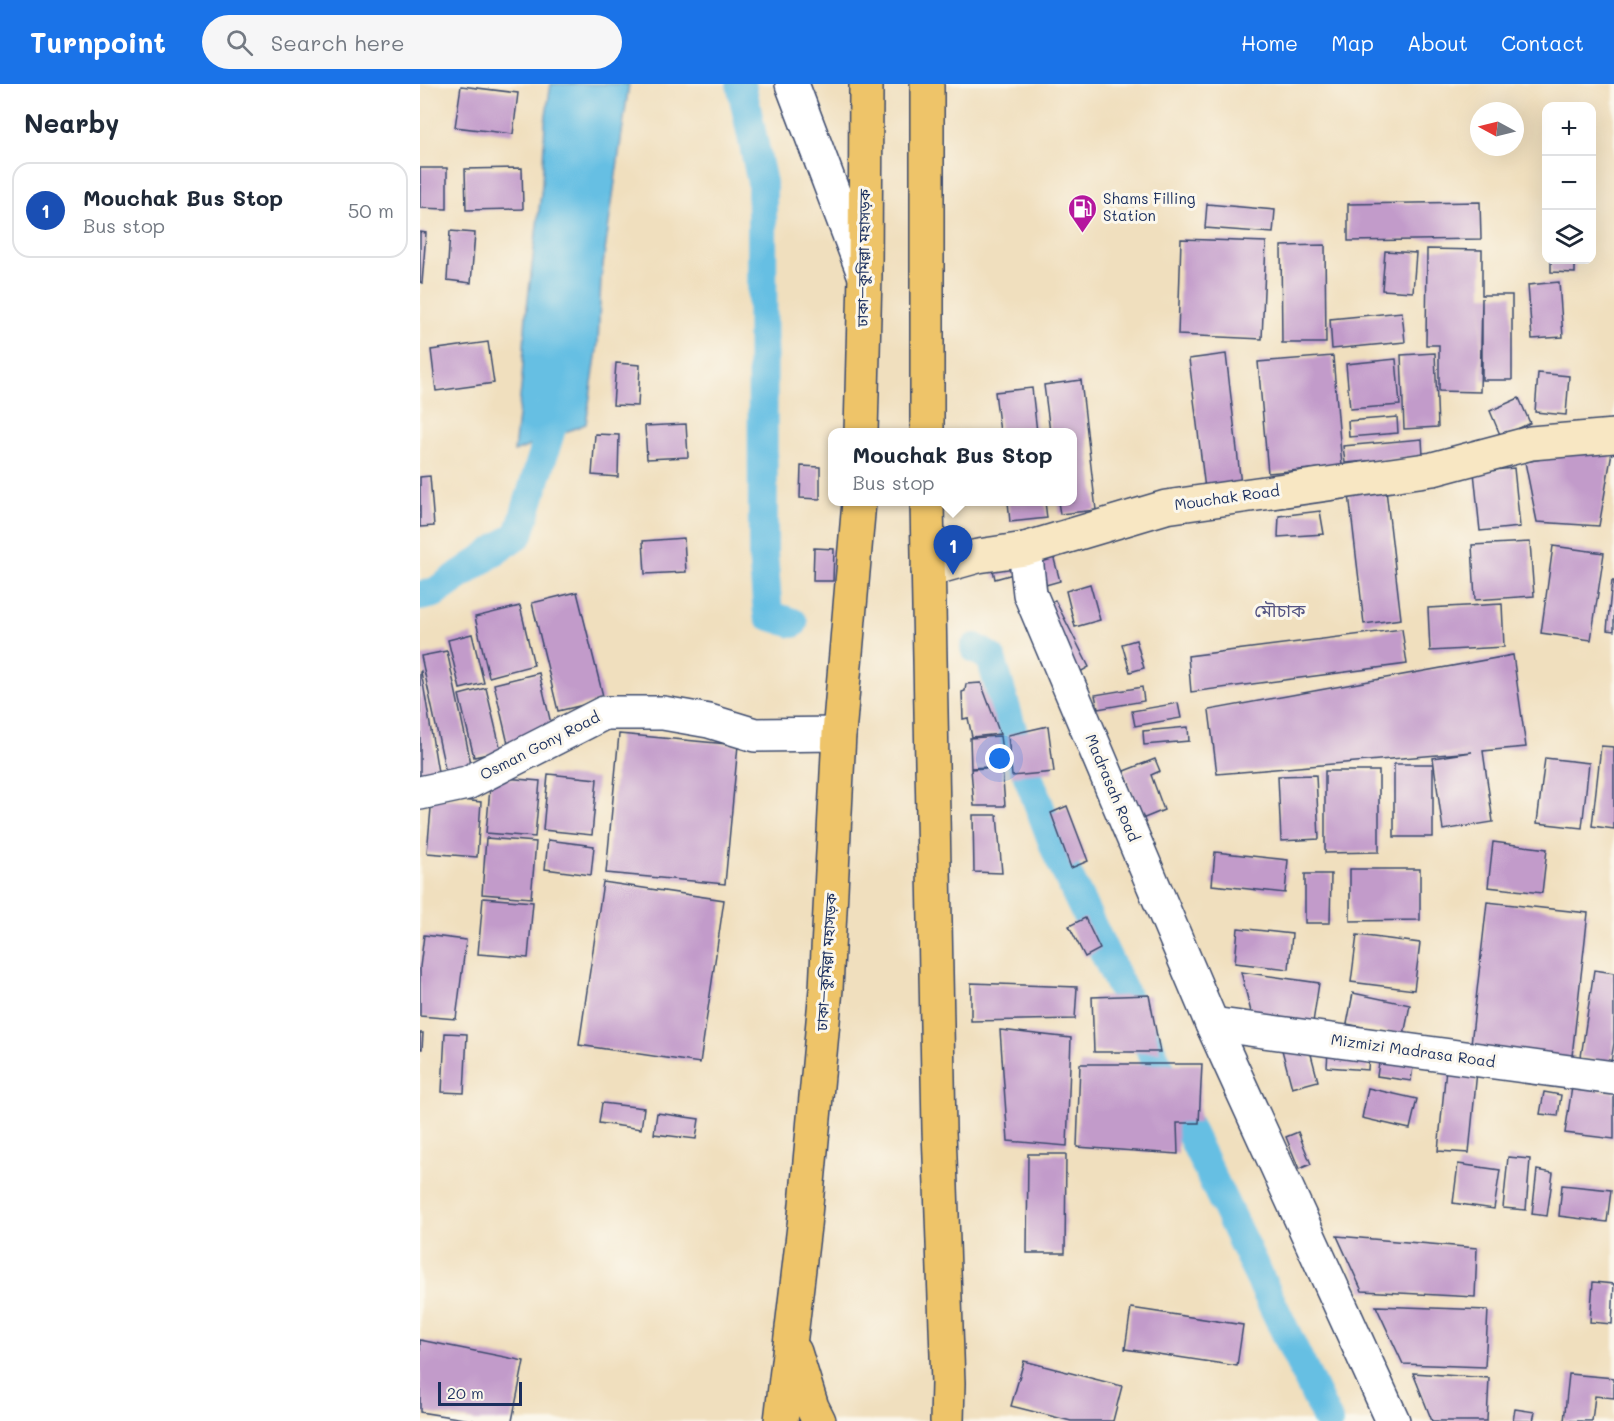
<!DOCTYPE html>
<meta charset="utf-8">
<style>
body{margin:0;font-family:Mali,"Noto Sans Bengali",sans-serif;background:#f6f6f7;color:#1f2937}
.controls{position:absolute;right:18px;top:18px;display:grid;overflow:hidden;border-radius:12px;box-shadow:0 6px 24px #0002}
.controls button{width:54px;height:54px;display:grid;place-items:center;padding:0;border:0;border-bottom:2px solid #e0e1e3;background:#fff;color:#1f2937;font:30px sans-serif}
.compass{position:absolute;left:1050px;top:18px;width:54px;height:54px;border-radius:50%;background:#fff;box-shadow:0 6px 24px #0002;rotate:277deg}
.scale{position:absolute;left:18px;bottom:15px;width:84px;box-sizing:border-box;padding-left:6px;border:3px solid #1b2f5e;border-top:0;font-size:16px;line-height:21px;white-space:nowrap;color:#1b2f5e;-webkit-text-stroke:4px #fbf7ec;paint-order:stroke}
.you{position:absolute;left:580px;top:675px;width:21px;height:21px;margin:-15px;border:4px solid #fff;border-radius:50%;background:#1a73e8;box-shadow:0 0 0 9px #1a73e833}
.badge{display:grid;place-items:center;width:39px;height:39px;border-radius:50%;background:#1a73e8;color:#fff;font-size:20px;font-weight:700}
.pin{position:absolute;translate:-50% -50px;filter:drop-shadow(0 2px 3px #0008)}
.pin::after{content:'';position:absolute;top:32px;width:21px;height:18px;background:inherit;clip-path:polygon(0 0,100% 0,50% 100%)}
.popup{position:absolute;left:408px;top:344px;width:249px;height:78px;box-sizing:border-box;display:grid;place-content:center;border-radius:12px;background:#fff;filter:drop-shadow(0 2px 4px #0005);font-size:20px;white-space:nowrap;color:#747a83}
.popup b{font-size:22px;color:#1f2937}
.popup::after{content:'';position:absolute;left:50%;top:100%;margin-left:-12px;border:12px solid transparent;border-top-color:#fff}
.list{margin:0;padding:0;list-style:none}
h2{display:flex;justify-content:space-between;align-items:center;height:78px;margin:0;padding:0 24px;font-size:26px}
h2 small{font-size:20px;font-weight:400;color:#747a83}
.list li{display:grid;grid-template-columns:39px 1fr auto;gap:18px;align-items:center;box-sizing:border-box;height:96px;margin:0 12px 12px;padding:0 12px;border:2px solid #e0e1e3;border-radius:18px}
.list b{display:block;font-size:22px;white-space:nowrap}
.list p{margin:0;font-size:20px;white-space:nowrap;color:#747a83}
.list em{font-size:20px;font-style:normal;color:#747a83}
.icon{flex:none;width:33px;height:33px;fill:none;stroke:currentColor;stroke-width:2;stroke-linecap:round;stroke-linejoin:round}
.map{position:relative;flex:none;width:1194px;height:1337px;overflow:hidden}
header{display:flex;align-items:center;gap:36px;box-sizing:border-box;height:84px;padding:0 30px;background:#1a73e8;color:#fff}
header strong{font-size:28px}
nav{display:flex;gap:33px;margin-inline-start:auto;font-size:21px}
.search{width:420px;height:54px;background:#f6f6f7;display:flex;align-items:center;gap:15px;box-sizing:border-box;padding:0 21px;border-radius:33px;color:#747a83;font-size:22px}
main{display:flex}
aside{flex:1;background:#fff}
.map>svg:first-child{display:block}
.water{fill:#66bfe3;stroke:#4077a0;stroke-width:1.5}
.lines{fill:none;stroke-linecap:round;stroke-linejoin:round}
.canal{stroke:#66bfe3;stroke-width:30}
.building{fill:#c29bca}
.street-casing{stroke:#3b496c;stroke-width:36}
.secondary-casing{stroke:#3b496c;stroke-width:36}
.highway-casing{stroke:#3b496c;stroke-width:36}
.street{stroke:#fff;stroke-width:33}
.secondary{stroke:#f8e7c3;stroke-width:33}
.highway{stroke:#eec469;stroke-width:33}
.labels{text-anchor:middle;stroke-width:6;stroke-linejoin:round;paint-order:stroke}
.poi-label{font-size:15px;fill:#1b2f5e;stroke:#fbf7ec;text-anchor:start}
.street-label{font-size:15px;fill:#1b2f5e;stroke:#fbf7ec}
.quarter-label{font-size:18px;fill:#555584;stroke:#fbf7ec}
</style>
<header>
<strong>Turnpoint</strong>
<div class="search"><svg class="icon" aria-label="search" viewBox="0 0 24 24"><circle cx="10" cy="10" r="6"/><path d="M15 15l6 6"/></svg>Search here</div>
<nav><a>Home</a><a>Map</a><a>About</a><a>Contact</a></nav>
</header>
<main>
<aside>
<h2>Nearby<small></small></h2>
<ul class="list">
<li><span class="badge" style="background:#1a4fb4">1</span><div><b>Mouchak Bus Stop</b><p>Bus stop</p></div><em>50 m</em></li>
</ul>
</aside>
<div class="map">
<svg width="1194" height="1337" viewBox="0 0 1194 1337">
<rect width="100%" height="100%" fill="#fbf7ec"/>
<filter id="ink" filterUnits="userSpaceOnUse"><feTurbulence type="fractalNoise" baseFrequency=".0167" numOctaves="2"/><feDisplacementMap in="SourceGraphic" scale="12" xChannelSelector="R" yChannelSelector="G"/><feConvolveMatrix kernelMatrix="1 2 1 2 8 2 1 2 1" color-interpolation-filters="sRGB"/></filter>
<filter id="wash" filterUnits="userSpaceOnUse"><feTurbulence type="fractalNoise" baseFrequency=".008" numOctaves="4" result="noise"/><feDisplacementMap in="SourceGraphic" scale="24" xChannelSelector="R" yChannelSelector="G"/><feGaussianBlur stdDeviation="1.35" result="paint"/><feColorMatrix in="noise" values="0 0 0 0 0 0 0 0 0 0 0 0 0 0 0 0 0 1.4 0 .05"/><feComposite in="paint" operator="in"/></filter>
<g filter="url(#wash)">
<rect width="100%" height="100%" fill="#f0dfbe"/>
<polygon class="water" points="131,0 209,0 181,195 178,259 166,340 94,368 102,295 106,231 122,101 125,38"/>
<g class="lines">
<g class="canal">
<polyline points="321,0 342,99 343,470 348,531 373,539"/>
<polyline points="0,512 14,509 99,450 140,315"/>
<polyline points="555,564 571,574 597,663 637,769 908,1337"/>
</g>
</g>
<g id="blocks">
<g class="building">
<polygon points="41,2 98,9 93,50 35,43"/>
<polygon points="0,84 27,84 27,125 0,124"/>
<polygon points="102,84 103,125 46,126 45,85"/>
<polygon points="1060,118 1061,155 928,157 928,120"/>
<polygon points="787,120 855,126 853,149 785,144"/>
<polygon points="30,147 55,149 51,199 27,196"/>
<polygon points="0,148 6,149 2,199 0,198"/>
<polygon points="761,155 846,158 842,255 758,251"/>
<polygon points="905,161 906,259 862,259 861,162"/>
<polygon points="1007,165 1062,166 1062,211 1092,211 1092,296 1062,296 1062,214 1060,308 1019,307 1019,261 1006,261"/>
<polygon points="965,167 996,169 993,208 962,206"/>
<polygon points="1131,176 1155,176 1155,189 1131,188"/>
<polygon points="1139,198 1143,253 1112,255 1108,201"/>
<polygon points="982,228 985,258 912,265 910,235"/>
<polygon points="68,258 74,299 16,307 11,266"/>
<polygon points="1015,269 1018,343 984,345 981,271"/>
<polygon points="806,270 821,401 785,405 769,275"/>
<polygon points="913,272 922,382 848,389 838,278"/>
<polygon points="976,275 980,321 930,325 926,280"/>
<polygon points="196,279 220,281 218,322 193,321"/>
<polygon points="1118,289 1149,292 1146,331 1115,328"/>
<polygon points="661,296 676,426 640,430 638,418 653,418 653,348 630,348 624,301"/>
<polygon points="612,304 617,348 580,348 575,308"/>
<polygon points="1099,314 1110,339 1081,353 1070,327"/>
<polygon points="977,333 978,349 929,353 928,337"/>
<polygon points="266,340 268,373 227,375 225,342"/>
<polygon points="175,350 199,351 198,393 172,391"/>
<polygon points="1002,355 1003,372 925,379 923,362"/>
<polygon points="1193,362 1179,442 1117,438 1105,378"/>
<polygon points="381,382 400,383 400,415 380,414"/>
<polygon points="1094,384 1100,443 1060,447 1054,388"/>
<polygon points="10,392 14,442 0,443 0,393"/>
<polygon points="966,406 981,535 944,540 929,410"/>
<polygon points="588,418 625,418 627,434 590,438"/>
<polygon points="900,427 904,450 858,453 859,432"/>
<polygon points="264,454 266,488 225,490 223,457"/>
<polygon points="1110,458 1114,512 1055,516 1052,461"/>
<polygon points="1133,462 1184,469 1171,556 1121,549"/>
<polygon points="394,464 414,465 413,497 393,497"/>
<polygon points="631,464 640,497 615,504 606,472"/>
<polygon points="571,477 604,487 575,495"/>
<polygon points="1192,497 1194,497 1194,547 1187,546"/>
<polygon points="670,500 680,536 655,543 646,507"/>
<polygon points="157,508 184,616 138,627 112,519"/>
<polygon points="635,516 669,583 651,593 617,526"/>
<polygon points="1082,520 1084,563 1010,567 1008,524"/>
<polygon points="100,522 114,581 69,593 55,533"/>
<polygon points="982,545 987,580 771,608 768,572"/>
<polygon points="52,550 64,599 40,605 28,556"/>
<polygon points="716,556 724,584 710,588 702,560"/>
<polygon points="27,567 52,684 26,689 1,572"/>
<polygon points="1093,571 1106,663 1063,667 1073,738 1023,746 1013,674 1052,668 797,690 789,626"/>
<polygon points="1,587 19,694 0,698 0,588"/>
<polygon points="119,589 133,648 88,660 74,600"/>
<polygon points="561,599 580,650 552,653 548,634 543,635 542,608 545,607 546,600"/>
<polygon points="722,603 724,617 678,625 675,611"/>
<polygon points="66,604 81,667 54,673 39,611"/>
<polygon points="758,619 761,634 715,642 712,627"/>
<polygon points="628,642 634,688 592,692 588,651"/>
<polygon points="768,643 769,657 724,661 723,647"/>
<polygon points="199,650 318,661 305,800 186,789"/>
<polygon points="580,652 584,682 551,684 550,654"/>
<polygon points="1181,662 1194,663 1194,745 1172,742"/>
<polygon points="1125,674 1169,679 1162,744 1117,739"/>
<polygon points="735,675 740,687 731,691 744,726 722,735 704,687"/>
<rect x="974" y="680" width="39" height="73"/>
<polygon points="582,683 585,722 554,722 551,685"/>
<polygon points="905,687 959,687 959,768 905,769"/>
<polygon points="128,690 177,695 172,751 123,746"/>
<polygon points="896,691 899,755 861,757 858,692"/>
<polygon points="71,693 120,697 115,753 66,749"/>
<polygon points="12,713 61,718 57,773 7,769"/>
<polygon points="647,722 668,777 651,784 631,729"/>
<polygon points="553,731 577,731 582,789 554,788"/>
<polygon points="66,754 116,758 111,814 62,810"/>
<polygon points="128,756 174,762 171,791 125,785"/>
<polygon points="1073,758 1127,765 1122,809 1068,803"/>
<polygon points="795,768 868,776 865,809 792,801"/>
<polygon points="930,785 1000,785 1000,836 930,837"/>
<polygon points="885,790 911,790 910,839 885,839"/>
<polygon points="183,798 304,816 280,979 159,961"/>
<polygon points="63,814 113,818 108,874 58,870"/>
<polygon points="1067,818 1168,829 1151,981 1050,969"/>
<polygon points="665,834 680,865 665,873 649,842"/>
<polygon points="818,844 872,850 869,885 815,879"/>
<polygon points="4,851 46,856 36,935 0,932 0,883"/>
<polygon points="937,851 1000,859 994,906 931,898"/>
<polygon points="1174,886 1194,889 1194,959 1191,978 1161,973"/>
<polygon points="821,888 899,899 892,945 833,936"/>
<polygon points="551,899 657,903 655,935 551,937"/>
<polygon points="933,909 990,921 984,951 927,940"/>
<polygon points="729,911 740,968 674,968 672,913"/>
<polygon points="580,946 651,954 647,1062 588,1057"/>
<polygon points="0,949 3,949 2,965 0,965"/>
<polygon points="25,949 47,950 44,1009 22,1008"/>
<polygon points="888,959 898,997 872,1004 862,966"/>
<polygon points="908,967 949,969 948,986 907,983"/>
<polygon points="960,972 994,976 991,997 957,992"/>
<polygon points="660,980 782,980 779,1039 757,1039 758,1070 657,1063"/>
<polygon points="1026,984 1057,987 1049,1069 1018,1067"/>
<polygon points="1152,1003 1194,1008 1194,1055 1145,1049"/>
<polygon points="948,1004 997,1015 990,1045 942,1034"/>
<polygon points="1124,1008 1141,1011 1138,1032 1120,1030"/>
<polygon points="182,1019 224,1024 221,1045 179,1039"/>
<polygon points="237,1029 279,1035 276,1055 234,1050"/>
<polygon points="878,1048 891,1080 879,1085 866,1053"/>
<polygon points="608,1070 646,1070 645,1169 607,1169"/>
<polygon points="1088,1073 1110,1075 1106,1126 1083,1124"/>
<polygon points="1038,1080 1080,1086 1074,1125 1033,1119"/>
<polygon points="1117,1086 1133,1089 1127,1132 1112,1130"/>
<polygon points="1142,1101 1191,1106 1187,1138 1139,1132"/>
<polygon points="917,1152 1057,1164 1055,1213 942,1207"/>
<polygon points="1173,1198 1194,1200 1192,1240 1170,1238"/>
<polygon points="956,1222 1068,1226 1065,1283 983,1280"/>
<polygon points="711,1224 823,1241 817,1282 705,1265"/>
<polygon points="0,1256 104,1277 92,1337 56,1337 0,1328"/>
<polygon points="604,1277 702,1302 693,1337 651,1337 591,1322"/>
<polygon points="993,1289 1069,1294 1067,1337 1012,1337"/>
<polygon points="1149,1290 1194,1294 1194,1314 1175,1312 1172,1337 1144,1337"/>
<polygon points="1095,1325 1115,1328 1113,1337 1093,1337"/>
</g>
</g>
</g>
<g filter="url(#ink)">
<use href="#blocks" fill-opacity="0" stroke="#3b496c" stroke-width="1.5"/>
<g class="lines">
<defs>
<g id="street">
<polyline points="372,0 444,190"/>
<polyline points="605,465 610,510 792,940 973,1337"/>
<polyline points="0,709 47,699 184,629 243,629 289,637 335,651 419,650"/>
<polyline points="792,940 1194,994"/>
</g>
<polyline id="secondary" points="508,486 558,472 605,465 746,423 1013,385 1111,359 1194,352"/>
<g id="highway">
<polyline points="507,0 507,348"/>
<polyline points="441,348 445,191 446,0"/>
<polyline points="507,418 519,1046 528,1299 527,1337"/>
<polyline points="375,1268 392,1323 399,1337"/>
<polyline points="361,1337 384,1142 406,905 419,650 439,418"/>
</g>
</defs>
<use href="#street" class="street-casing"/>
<use href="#secondary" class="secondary-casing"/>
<use href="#highway" class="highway-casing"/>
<use href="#street" class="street"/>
<use href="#secondary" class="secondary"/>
<use href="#highway" class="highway"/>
</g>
</g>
<defs>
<symbol id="fuel-pin" viewBox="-11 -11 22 30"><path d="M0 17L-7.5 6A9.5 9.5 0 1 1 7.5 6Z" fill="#b5179e" stroke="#fbf7ec"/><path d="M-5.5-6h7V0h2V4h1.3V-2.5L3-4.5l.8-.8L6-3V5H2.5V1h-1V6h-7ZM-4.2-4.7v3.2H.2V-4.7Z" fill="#fff"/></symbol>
</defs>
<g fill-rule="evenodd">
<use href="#fuel-pin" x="646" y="108" width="33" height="45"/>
</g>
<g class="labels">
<g class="poi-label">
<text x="683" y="120">Shams Filling<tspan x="683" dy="17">Station</tspan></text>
</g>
<g class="street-label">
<text transform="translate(444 174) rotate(-89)" y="5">ঢাকা–কুমিল্লা মহাসড়ক</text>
<text transform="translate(807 414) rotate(-8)" y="5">Mouchak Road</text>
<text transform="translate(120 662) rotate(-27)" y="5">Osman Gony Road</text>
<text transform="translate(692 704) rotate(67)" y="5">Madrasah Road</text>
<text transform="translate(407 878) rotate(-86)" y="5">ঢাকা–কুমিল্লা মহাসড়ক</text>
<text transform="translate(993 967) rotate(8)" y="5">Mizmizi Madrasa Road</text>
</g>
<g class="quarter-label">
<text x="860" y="533">মৌচাক</text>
</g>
</g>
</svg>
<div class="controls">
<button>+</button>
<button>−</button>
<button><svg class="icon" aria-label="layers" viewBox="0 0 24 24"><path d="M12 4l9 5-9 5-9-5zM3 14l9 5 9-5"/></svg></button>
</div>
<svg class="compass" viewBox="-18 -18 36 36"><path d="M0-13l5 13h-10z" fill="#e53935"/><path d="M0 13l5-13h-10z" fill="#747a83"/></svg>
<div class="scale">20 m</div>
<div class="you"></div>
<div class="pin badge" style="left:533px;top:491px;background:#1a4fb4">1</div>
<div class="popup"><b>Mouchak Bus Stop</b>Bus stop</div>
</div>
</main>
